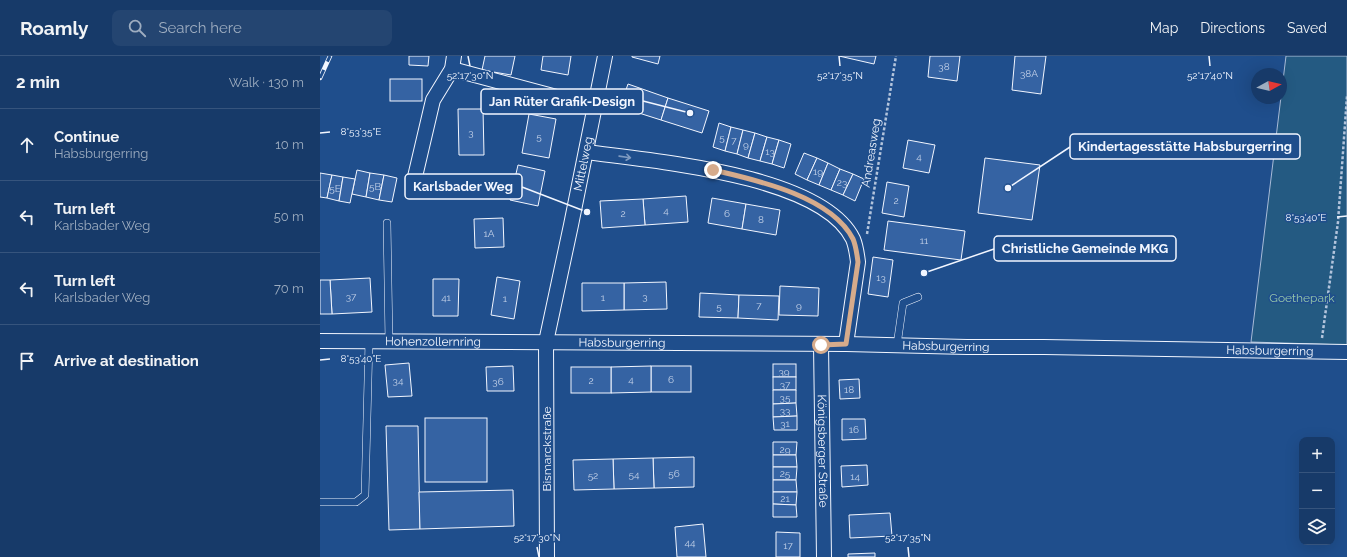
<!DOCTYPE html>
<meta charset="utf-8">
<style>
body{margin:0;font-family:Raleway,sans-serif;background:#244571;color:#f1f3f6}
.controls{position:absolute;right:12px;bottom:12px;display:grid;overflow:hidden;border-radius:8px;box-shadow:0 4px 16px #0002}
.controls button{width:36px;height:36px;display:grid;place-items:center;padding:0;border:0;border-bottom:1px solid #36547d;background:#173a69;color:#f1f3f6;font:20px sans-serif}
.compass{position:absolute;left:931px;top:12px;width:36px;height:36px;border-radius:50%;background:#173a69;box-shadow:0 4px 16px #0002;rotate:82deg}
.stop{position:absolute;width:12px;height:12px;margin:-9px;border:3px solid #d6ab8b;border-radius:50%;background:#fff}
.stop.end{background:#d6ab8b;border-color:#fff;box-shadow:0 1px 4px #0008}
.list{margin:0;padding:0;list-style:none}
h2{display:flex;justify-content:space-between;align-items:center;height:52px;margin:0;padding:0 16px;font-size:17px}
h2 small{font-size:13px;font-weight:400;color:#9eadc0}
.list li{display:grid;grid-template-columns:26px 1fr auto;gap:12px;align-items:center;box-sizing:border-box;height:72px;padding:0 16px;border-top:1px solid #36547d}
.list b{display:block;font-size:15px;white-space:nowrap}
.list p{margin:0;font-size:13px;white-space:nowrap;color:#9eadc0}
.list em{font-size:13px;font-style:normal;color:#9eadc0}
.icon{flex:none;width:22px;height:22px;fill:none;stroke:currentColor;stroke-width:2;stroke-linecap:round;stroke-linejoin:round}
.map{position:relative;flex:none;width:1027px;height:501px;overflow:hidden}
header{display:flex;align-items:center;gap:24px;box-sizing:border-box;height:56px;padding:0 20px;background:#173a69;border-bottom:1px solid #36547d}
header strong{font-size:19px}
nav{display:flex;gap:22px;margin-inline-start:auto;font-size:14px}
.search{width:280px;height:36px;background:#244571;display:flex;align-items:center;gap:10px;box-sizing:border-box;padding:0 14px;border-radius:8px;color:#9eadc0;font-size:15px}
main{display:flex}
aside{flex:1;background:#173a69}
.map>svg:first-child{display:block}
.green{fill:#245a82;stroke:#a8bbd7}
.building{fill:#3563a3;stroke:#f2f6ff}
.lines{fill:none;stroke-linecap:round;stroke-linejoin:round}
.service-casing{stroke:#f2f6ff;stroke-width:8}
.minor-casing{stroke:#f2f6ff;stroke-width:16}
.path{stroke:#b3c4dc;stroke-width:2.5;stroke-dasharray:3 2;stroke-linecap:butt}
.service{stroke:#1f4e8c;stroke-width:7}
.minor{stroke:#1f4e8c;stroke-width:14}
.rail-casing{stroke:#f2f6ff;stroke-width:4.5}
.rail{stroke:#1f4e8c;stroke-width:3;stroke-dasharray:9;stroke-linecap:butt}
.oneway{stroke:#7e9ac0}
.route{stroke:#d6ab8b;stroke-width:5}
.ticks{fill:none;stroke:#f2f6ff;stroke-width:1.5}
.labels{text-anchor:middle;stroke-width:3;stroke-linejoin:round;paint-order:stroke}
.number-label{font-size:10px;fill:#c3d1e8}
.street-label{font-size:12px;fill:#f2f6ff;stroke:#1f4e8c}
.park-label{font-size:12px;fill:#97c8a6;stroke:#1f4e8c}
.ticks-label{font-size:10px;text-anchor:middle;fill:#f2f6ff;stroke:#1f4e8c;stroke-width:3;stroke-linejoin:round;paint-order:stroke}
.leader{fill:none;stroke:#f2f6ff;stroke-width:1.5}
.callout-dot{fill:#f2f6ff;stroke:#1f4e8c;stroke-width:1.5}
.callout{fill:#1f4e8c;stroke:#f2f6ff;stroke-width:1.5}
.callout-label{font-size:13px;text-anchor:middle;font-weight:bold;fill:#f2f6ff}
</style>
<header>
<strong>Roamly</strong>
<div class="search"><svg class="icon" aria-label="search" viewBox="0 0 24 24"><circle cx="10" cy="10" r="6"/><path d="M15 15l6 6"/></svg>Search here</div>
<nav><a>Map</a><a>Directions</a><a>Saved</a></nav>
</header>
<main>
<aside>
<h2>2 min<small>Walk · 130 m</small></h2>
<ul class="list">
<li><svg class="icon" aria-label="ahead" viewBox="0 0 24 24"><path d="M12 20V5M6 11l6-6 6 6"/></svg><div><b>Continue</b><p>Habsburgerring</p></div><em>10 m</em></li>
<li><svg class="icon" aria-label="left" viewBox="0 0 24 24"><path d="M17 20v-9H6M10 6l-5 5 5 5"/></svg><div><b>Turn left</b><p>Karlsbader Weg</p></div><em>50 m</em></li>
<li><svg class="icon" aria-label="left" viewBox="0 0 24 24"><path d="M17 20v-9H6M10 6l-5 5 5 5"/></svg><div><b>Turn left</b><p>Karlsbader Weg</p></div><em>70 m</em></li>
<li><svg class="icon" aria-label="arrive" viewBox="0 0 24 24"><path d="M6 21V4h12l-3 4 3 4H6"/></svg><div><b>Arrive at destination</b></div></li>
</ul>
</aside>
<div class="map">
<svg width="1027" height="501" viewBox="0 0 1027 501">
<rect width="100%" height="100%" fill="#1f4e8c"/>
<polygon class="green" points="966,0 1027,0 1027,289 931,286"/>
<g class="building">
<polygon points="89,0 109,0 108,10 89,9"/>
<polygon points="165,0 195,0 191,19 162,14"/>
<polygon points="223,0 251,0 248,19 221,14"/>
<polygon points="312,0 340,0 338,8 312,1"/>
<polygon points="519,0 556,0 554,8"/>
<polygon points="610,0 640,0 637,25 608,21"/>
<polygon points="695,0 726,0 721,38 692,34"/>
<rect x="70" y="23" width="32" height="22"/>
<polygon points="308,28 348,42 341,64 300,51"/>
<polygon points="348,42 389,55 382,77 341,64"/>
<polygon points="138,53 163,53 164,99 139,99"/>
<polygon points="209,58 236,63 229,102 202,97"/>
<polygon points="399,67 411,71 405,95 393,91"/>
<polygon points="411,71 423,74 417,98 405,95"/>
<polygon points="423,74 435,77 428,102 417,98"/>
<polygon points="435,77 447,81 440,105 428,102"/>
<polygon points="447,81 459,84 452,108 440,105"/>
<polygon points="459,84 471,88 464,112 452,108"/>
<polygon points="588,84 615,89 609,117 583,112"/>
<polygon points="484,97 497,102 487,124 475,118"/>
<polygon points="497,102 508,107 499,129 487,124"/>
<polygon points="665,102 720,109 712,164 658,157"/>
<polygon points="508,107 520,113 511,134 499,129"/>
<polygon points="198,109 225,115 218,150 190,144"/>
<polygon points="520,113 533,118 523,139 511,134"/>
<polygon points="37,114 50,117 46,141 32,138"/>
<polygon points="0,117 12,119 7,142 0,141"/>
<polygon points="50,117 64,119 59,144 46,141"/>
<polygon points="533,118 544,123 535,145 523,139"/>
<polygon points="12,119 23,121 19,145 7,142"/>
<polygon points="64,119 77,122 72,146 59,144"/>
<polygon points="23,121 35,123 30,147 19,145"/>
<polygon points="567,126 589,130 584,161 562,157"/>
<polygon points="366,140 368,166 325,169 323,143"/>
<polygon points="392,142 426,148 422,173 388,167"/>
<polygon points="323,143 325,169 282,172 280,145"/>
<polygon points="426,148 460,154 456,179 422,173"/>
<polygon points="183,162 184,191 155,192 154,163"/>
<polygon points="568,165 645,175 641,204 564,194"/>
<polygon points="553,201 573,204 568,241 548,238"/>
<polygon points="177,221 200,225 194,263 171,259"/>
<polygon points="50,222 52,256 12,258 10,224"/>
<polygon points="113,223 139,223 138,260 113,260"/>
<polygon points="0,224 10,224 12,258 0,258"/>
<polygon points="346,226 347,253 304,254 304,227"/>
<polygon points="262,227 304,227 304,254 262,255"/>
<polygon points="460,230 499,232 498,260 459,259"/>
<polygon points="380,237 419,239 418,262 379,261"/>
<polygon points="419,239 459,240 458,264 418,262"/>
<polygon points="89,307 92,340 68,341 65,309"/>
<rect x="453" y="308" width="23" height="13"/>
<polygon points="193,310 194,335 167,335 166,311"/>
<rect x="331" y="310" width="40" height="26"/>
<polygon points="331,310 331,336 291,337 291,311"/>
<rect x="251" y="311" width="40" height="26"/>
<rect x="453" y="321" width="23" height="13"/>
<polygon points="539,323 540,342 520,343 519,324"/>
<polygon points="453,334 476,334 476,347 453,348"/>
<polygon points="476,347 477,360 453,361 453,348"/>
<polygon points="477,360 477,374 454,374 453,361"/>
<rect x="105" y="362" width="62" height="64"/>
<polygon points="522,363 545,363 546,383 522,384"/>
<polygon points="66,370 98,370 100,473 69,474"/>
<polygon points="453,386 477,386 476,399 453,399"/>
<polygon points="453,399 476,399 477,411 453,411"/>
<polygon points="374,401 374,431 334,432 333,402"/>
<polygon points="333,402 334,432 294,433 293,403"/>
<polygon points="293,403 294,433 254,434 253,404"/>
<polygon points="547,409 548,429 522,431 521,410"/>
<polygon points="453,411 477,411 476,424 453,424"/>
<polygon points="453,424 476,424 477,436 453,436"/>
<polygon points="193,434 194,470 100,473 99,436"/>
<polygon points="453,436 477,436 476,449 453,448"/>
<polygon points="453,448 476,449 477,461 453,461"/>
<polygon points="570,457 572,480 530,482 529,459"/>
<polygon points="383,468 386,501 357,501 355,471"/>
<polygon points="456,476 480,477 480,501 456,501"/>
<polygon points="555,497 555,501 528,501 528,498"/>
</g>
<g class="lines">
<defs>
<g id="service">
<polyline points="67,167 69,285"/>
<polyline points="577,289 583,247 598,241"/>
<polyline points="0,446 36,446 45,439 49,285"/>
</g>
<g id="minor">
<polyline points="132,13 274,51"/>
<path d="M266,96C331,105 501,118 533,183C536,190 537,198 538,206L526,288"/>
<polyline points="94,125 113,44 132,13 134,0"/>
<path id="s1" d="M0,285L526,288L647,291H724L1027,296"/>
<path id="s2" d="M501,289L504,501"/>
<path id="s3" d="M227,501L226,286L251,169L285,0"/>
</g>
</defs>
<use href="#service" class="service-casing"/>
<use href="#minor" class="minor-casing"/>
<g class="path">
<polyline points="547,178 576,0"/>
<polyline points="1002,282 1018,166 1027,40"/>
</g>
<use href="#service" class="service"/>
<use href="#minor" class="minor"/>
<defs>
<polyline id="rail" points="0,22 10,0"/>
</defs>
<use href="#rail" class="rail-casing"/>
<use href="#rail" class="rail"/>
</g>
<defs><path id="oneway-shaft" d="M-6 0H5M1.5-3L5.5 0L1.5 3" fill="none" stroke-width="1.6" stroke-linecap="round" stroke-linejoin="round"/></defs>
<use class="oneway" href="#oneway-shaft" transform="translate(305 101) rotate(8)"/>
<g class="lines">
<path class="route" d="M393,114C436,124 511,140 533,183C536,190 537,198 538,206L526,288L501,289"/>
</g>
<path class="ticks" d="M148,0L150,10M519,0L520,10M889,0L890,10M0,77L10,76M1017,161L1027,160M0,304L10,303M217,491L219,501M588,491L589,501"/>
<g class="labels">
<g class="number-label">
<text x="624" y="14">38</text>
<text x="709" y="21">38A</text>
<text x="151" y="80">3</text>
<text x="219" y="84">5</text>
<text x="402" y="85">5</text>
<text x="414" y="88">7</text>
<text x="426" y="92">9</text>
<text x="450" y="99">13</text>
<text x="599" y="104">4</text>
<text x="498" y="119">19</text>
<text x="522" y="130">23</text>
<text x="55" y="134">5B</text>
<text x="15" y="136">5E</text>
<text x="576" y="148">2</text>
<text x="346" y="158">4</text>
<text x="303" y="161">2</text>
<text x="407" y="161">6</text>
<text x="441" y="167">8</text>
<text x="169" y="181">1A</text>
<text x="604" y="188">11</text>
<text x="561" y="225">13</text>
<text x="31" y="244">37</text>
<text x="325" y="244">3</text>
<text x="126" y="245">41</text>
<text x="283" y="245">1</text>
<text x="185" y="246">1</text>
<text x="439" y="253">7</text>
<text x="479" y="253">9</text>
<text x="399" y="254">5</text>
<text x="464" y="319">39</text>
<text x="311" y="327">4</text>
<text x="351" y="327">6</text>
<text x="78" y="328">34</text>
<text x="271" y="328">2</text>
<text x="178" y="329">36</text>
<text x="465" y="332">37</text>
<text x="529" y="337">18</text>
<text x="465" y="345">35</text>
<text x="465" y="358">33</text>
<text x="465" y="371">31</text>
<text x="534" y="377">16</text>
<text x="465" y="397">29</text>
<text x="354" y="421">56</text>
<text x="465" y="421">25</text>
<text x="314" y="422">54</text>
<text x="273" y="423">52</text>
<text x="535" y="424">14</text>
<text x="465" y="446">21</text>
<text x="370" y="490">44</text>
<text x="468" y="493">17</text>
</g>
<g class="street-label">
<text transform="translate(551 97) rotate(-81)" y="4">Andreasweg</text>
<text dy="4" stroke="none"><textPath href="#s3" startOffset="397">Mittelweg</textPath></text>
<text dy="4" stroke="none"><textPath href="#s1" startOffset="113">Hohenzollernring</textPath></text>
<text dy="4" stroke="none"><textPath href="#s1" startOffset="302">Habsburgerring</textPath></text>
<text dy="4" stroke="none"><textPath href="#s1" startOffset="626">Habsburgerring</textPath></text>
<text dy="4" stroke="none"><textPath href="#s1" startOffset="950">Habsburgerring</textPath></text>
<text transform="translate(227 393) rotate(-90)" y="4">Bismarckstraße</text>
<text dy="4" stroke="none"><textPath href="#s2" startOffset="106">Königsberger Straße</textPath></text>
</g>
<g class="park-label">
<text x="982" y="246">Goethepark</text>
</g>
</g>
<g class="ticks-label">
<text x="150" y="23">52°17'30"N</text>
<text x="520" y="23">52°17'35"N</text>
<text x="890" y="23">52°17'40"N</text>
<text x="41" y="79">8°53'35"E</text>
<text x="986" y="165">8°53'40"E</text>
<text x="41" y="306">8°53'40"E</text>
<text x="217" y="485">52°17'30"N</text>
<text x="588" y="485">52°17'35"N</text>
</g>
<path class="leader" d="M370 57L323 45M688 132L750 91M267 156L202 131M604 217L674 193"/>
<g class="callout-dot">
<circle cx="370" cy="57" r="4"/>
<circle cx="688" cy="132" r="4"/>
<circle cx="267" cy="156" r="4"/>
<circle cx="604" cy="217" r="4"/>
</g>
<g class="callout">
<rect x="161" y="33" width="162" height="25" rx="4"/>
<rect x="750" y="78" width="230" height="25" rx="4"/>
<rect x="85" y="118" width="117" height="25" rx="4"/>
<rect x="674" y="180" width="182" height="25" rx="4"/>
</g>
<g class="callout-label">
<text x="242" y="50">Jan Rüter Grafik-Design</text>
<text x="865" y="95">Kindertagesstätte Habsburgerring</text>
<text x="143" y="135">Karlsbader Weg</text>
<text x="765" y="197">Christliche Gemeinde MKG</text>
</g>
</svg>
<div class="controls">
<button>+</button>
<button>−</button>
<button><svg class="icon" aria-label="layers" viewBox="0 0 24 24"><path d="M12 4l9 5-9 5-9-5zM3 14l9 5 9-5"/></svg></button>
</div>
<svg class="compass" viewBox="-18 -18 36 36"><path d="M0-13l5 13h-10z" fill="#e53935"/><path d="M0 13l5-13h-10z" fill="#9eadc0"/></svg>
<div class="stop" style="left:501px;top:289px"></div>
<div class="stop end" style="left:393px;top:114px"></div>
</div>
</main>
